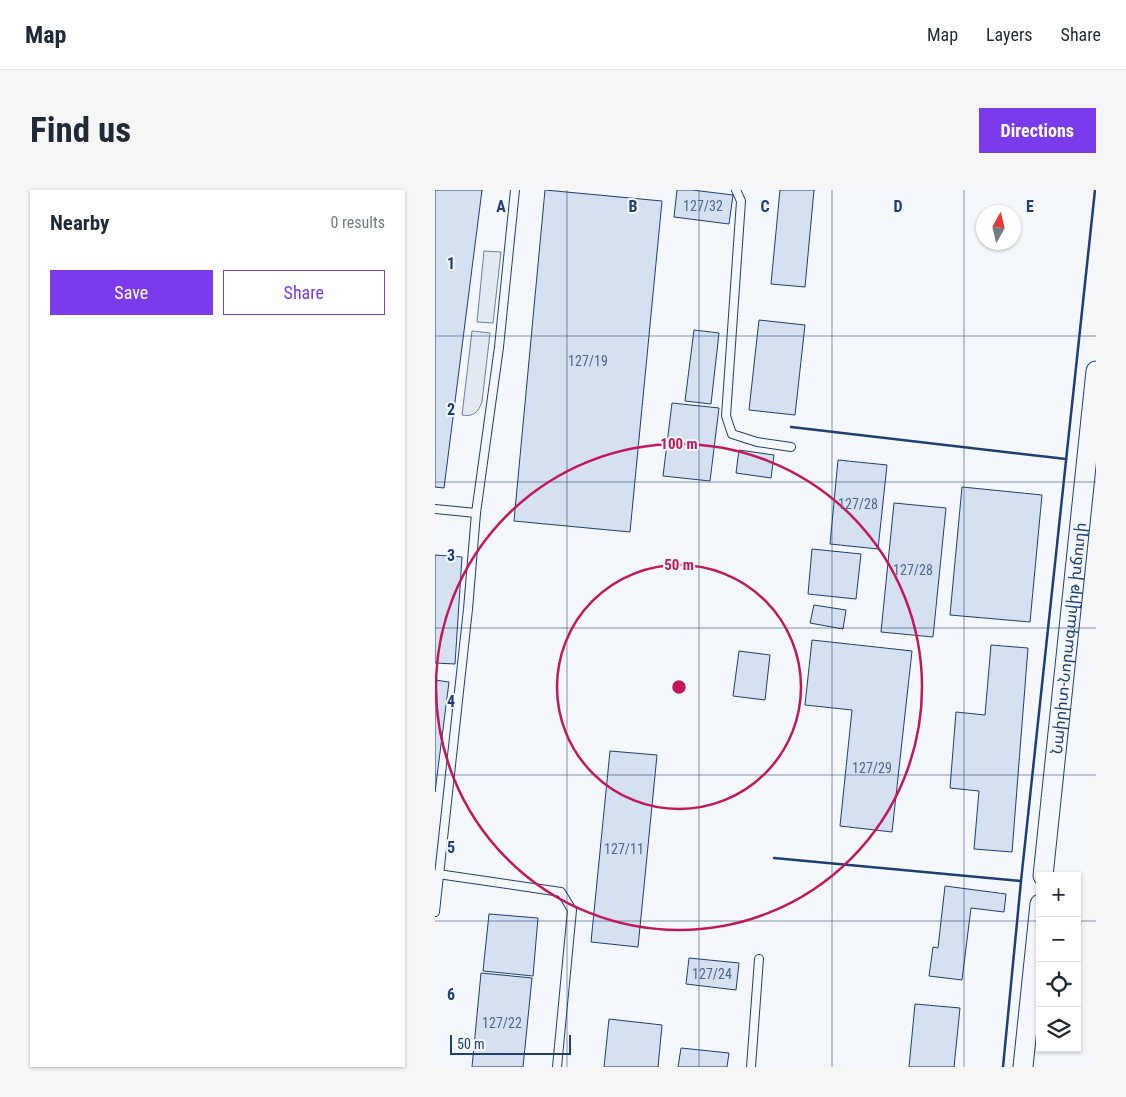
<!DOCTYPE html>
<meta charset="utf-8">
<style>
body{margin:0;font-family:"Roboto Condensed","Noto Sans Armenian",sans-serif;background:#f6f6f7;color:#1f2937}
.controls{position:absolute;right:15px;bottom:15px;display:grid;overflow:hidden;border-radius:0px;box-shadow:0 1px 4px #0004}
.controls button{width:45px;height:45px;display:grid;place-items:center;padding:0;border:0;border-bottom:1px solid #e0e1e3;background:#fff;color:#1f2937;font:25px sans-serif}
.compass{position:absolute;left:541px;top:15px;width:45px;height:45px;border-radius:50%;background:#fff;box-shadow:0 1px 4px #0004;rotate:8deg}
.scale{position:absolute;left:15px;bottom:12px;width:121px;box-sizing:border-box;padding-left:5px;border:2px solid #1d3f73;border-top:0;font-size:14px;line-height:18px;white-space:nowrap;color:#1d3f73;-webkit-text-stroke:4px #f4f7fb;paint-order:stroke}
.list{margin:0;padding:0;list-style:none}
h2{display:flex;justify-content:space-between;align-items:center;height:65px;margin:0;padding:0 20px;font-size:21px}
h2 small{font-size:16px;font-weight:400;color:#747a83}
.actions{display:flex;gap:10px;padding:15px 20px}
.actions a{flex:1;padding:11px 0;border:1px solid #7c3aed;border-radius:0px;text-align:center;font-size:18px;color:#7c3aed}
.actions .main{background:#7c3aed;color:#fff}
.icon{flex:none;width:28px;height:28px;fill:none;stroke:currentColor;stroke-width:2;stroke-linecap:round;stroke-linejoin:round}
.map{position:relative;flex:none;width:661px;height:877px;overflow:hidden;border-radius:0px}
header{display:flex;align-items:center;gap:30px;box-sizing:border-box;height:70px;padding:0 25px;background:#fff;border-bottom:1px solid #e0e1e3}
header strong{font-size:24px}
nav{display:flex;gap:28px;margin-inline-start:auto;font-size:18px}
.intro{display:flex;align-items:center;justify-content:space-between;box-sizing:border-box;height:120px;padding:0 30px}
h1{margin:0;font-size:35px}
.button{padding:12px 22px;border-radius:0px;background:#7c3aed;color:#fff;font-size:18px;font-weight:700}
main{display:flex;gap:30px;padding:0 30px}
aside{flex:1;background:#fff;border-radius:0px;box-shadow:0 1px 4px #0004}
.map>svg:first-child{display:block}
.green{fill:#e3e9f0;stroke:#687fa3}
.building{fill:#d5e0f0;stroke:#1d3f73}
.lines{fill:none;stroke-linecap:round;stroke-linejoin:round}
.service-casing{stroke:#1d3f73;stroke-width:10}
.tertiary-casing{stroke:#1d3f73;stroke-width:21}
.service{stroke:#f4f7fb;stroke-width:8}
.tertiary{stroke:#f4f7fb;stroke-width:19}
.wall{stroke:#1d3f73;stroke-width:2.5}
.grid{fill:none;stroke:#1d3f73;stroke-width:1;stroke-opacity:0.55}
.ring{fill:none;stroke:#c2185b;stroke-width:2.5}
.labels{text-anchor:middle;stroke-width:4;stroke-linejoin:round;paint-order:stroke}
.number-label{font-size:14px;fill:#4b6792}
.street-label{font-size:16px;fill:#1d3f73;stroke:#f4f7fb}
.grid-label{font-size:16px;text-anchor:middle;font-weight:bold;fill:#1d3f73;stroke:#f4f7fb;stroke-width:4;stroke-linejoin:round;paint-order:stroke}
.centre{fill:#c2185b;stroke:#f4f7fb;stroke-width:2.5}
.ring-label{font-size:15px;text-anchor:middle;font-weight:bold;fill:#c2185b;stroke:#f4f7fb;stroke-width:4;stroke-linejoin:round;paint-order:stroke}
</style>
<header>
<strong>Map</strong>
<nav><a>Map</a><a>Layers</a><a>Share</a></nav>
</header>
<div class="intro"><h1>Find us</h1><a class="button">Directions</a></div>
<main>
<aside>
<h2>Nearby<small>0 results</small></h2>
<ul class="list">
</ul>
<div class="actions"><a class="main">Save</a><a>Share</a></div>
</aside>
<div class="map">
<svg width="661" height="877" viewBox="0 0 661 877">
<rect width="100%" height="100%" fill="#f4f7fb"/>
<g class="green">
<polygon points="49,61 66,62 58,133 42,132"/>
<path d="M37,141L55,143L47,212C43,223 38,227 27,225Z"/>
</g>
<g class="building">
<polygon points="0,0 47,0 9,298 0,297"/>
<polygon points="110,0 227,11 195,342 79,331"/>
<polygon points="242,0 257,0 298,5 294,34 239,27"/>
<polygon points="345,0 379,0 370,97 336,94"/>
<polygon points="324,130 370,135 360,225 314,220"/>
<polygon points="259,140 284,143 276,214 250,211"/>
<polygon points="237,213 284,218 275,291 228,286"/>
<polygon points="304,260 339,265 336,288 301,283"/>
<polygon points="403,270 452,275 443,359 395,354"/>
<polygon points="527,297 607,305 595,432 515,425"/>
<polygon points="459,313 511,318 498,447 446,442"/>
<polygon points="377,359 426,364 421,409 373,404"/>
<polygon points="0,365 27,367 20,474 0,473"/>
<polygon points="379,415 411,420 408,439 375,433"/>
<polygon points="377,450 477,461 457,642 405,636 417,520 370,515"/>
<polygon points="556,455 593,458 577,662 539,659 544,601 515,598 521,522 550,525"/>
<polygon points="304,461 335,465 330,510 298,506"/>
<polygon points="0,490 14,492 0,602"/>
<polygon points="175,561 222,565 203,757 156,752"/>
<polygon points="510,696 571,704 569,722 536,718 527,790 494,786 498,757 503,758"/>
<polygon points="54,724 103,728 98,786 48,781"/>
<polygon points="254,768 304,773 301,800 251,794"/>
<polygon points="46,783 97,788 88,877 37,877"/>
<polygon points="480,814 525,818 519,877 474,877"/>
<polygon points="174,829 227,835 223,877 169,877"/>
<polygon points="246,858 294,863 292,877 243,877"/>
</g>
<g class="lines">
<defs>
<g id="service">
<polyline points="301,0 306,11 291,226 297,244 322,252 356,257"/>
<polyline points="0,319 41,323 64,157 80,0"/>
<polyline points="3,684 126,702 137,720 122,877"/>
<polyline points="0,722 33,419 41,323"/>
<polyline points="316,877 324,769"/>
</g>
<g id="tertiary">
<path id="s1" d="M608,686L661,181"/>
<polyline points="588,877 605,714"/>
</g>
</defs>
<use href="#service" class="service-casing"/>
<use href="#tertiary" class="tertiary-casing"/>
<use href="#service" class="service"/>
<use href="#tertiary" class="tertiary"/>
<g class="wall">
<polyline points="356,237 631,269"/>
<polyline points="339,668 586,691"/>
<polyline points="568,877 586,691 660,0"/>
</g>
</g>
<path class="grid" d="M132,0V877M264,0V877M397,0V877M529,0V877M0,146H661M0,292H661M0,438H661M0,585H661M0,731H605M642,731H661"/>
<g class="ring">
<circle cx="244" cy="497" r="122"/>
<circle cx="244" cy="497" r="243"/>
</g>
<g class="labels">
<g class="number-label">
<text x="268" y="21">127/32</text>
<text x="153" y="176">127/19</text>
<text x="423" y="319">127/28</text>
<text x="478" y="385">127/28</text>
<text x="437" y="583">127/29</text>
<text x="189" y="664">127/11</text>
<text x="277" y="789">127/24</text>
<text x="67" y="838">127/22</text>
</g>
<g class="street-label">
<text dy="6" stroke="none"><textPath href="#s1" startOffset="239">Նաիրիտ-Նորագավիթ խճուղի</textPath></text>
</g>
</g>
<g class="grid-label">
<text x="66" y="22">A</text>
<text x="198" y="22">B</text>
<text x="330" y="22">C</text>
<text x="463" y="22">D</text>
<text x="595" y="22">E</text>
<text x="16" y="79">1</text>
<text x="16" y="225">2</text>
<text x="16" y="371">3</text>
<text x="16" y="517">4</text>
<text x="16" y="663">5</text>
<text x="16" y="810">6</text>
</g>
<circle cx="244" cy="497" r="8" class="centre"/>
<g class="ring-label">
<text x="244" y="259">100 m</text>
<text x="244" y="380">50 m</text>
</g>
</svg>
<div class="controls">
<button>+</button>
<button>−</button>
<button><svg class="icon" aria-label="locate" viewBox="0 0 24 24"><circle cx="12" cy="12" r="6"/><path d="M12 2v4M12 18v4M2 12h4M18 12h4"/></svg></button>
<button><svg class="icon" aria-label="layers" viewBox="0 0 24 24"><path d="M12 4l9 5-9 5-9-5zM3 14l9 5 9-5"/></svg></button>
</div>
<svg class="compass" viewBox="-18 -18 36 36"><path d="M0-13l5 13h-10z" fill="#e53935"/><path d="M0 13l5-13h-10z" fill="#747a83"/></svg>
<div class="scale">50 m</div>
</div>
</main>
